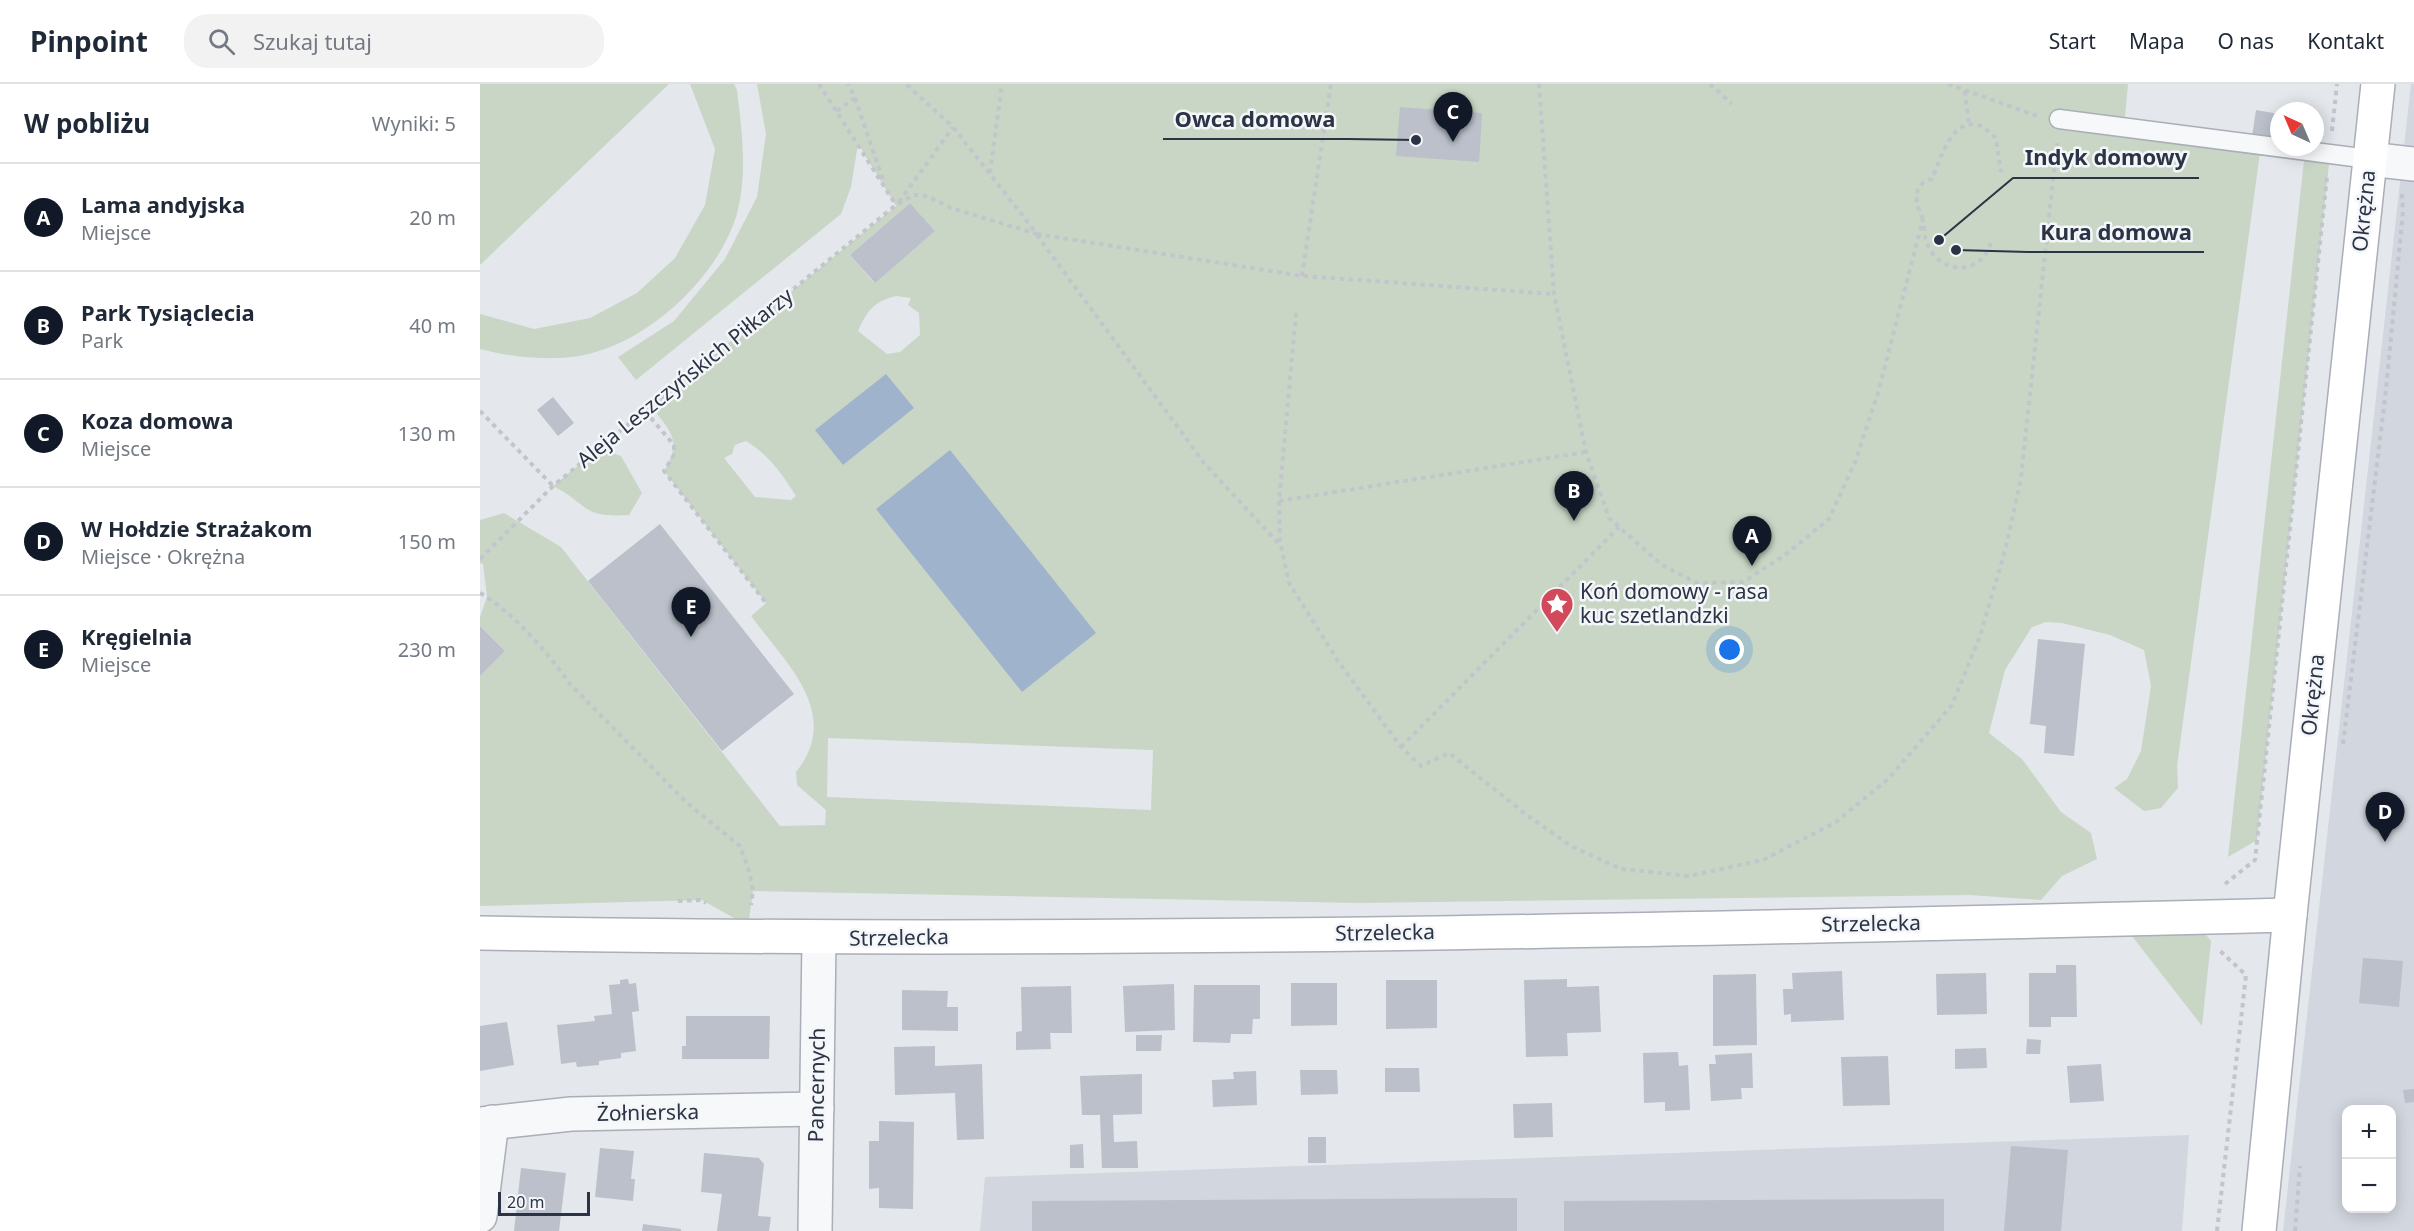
<!DOCTYPE html>
<html lang="pl">
<meta charset="utf-8">
<style>
body{margin:0;font-family:"Noto Sans",sans-serif;background:#f2f2f3;color:#1f2937}
.controls{position:absolute;right:18px;bottom:18px;display:grid;overflow:hidden;border-radius:12px;box-shadow:0 3px 15px #0003}
.controls button{width:54px;height:54px;display:grid;place-items:center;padding:0;border:0;border-bottom:2px solid #e0e1e3;background:#fff;color:#1f2937;font:30px sans-serif}
.compass{position:absolute;left:1790px;top:18px;width:54px;height:54px;border-radius:50%;background:#fff;box-shadow:0 3px 15px #0003;rotate:316deg}
.scale{position:absolute;left:18px;bottom:15px;width:92px;box-sizing:border-box;padding-left:6px;border:3px solid #2b3445;border-top:0;font-size:16px;line-height:21px;white-space:nowrap;color:#2b3445;-webkit-text-stroke:4px #f4f6f9;paint-order:stroke}
.you{position:absolute;left:1250px;top:566px;width:21px;height:21px;margin:-15px;border:4px solid #fff;border-radius:50%;background:#1a73e8;box-shadow:0 0 0 9px #1a73e833}
.badge{display:grid;place-items:center;width:39px;height:39px;border-radius:50%;background:#111827;color:#fff;font-size:20px;font-weight:700}
.pin{position:absolute;translate:-50% -50px;filter:drop-shadow(0 2px 3px #0008)}
.pin::after{content:'';position:absolute;top:32px;width:21px;height:18px;background:inherit;clip-path:polygon(0 0,100% 0,50% 100%)}
.list{margin:0;padding:0;list-style:none}
h2{display:flex;justify-content:space-between;align-items:center;height:78px;margin:0;padding:0 24px;font-size:26px}
h2 small{font-size:20px;font-weight:400;color:#747a83}
.list li{display:grid;grid-template-columns:39px 1fr auto;gap:18px;align-items:center;box-sizing:border-box;height:108px;padding:0 24px;border-top:2px solid #e0e1e3}
.list b{display:block;font-size:22px;white-space:nowrap}
.list p{margin:0;font-size:20px;white-space:nowrap;color:#747a83}
.list em{font-size:20px;font-style:normal;color:#747a83}
.icon{flex:none;width:33px;height:33px;fill:none;stroke:currentColor;stroke-width:2;stroke-linecap:round;stroke-linejoin:round}
.map{position:relative;flex:none;width:1934px;height:1147px;overflow:hidden}
header{display:flex;align-items:center;gap:36px;box-sizing:border-box;height:84px;padding:0 30px;background:#fff;border-bottom:2px solid #e0e1e3}
header strong{font-size:28px}
nav{display:flex;gap:33px;margin-inline-start:auto;font-size:21px}
.search{width:420px;height:54px;background:#f2f2f3;display:flex;align-items:center;gap:15px;box-sizing:border-box;padding:0 21px;border-radius:24px;color:#747a83;font-size:22px}
main{display:flex}
aside{flex:1;background:#fff}
.map>svg:first-child{display:block}
.built{fill:#d2d6de;fill-rule:evenodd}
.green{fill:#c9d6c5;fill-rule:evenodd}
.water{fill:#9fb4cc}
.building{fill:#bbc0ca}
.lines{fill:none;stroke-linecap:round;stroke-linejoin:round}
.lane-casing{stroke:#a9aeb7;stroke-width:21}
.street-casing{stroke:#a9aeb7;stroke-width:36}
.secondary-casing{stroke:#a9aeb7;stroke-width:36}
.path{stroke:#c2c5cb;stroke-width:4;stroke-dasharray:4.5 4.5;stroke-linecap:butt}
.lane{stroke:#f7f8fa;stroke-width:18}
.street{stroke:#f7f8fa;stroke-width:33}
.secondary{stroke:#fff;stroke-width:33}
.labels{text-anchor:middle;stroke-width:5;stroke-linejoin:round;paint-order:stroke}
.street-label{font-size:21px;fill:#2b3445;stroke:#f4f6f9}
.poi-label{font-size:21px;fill:#2b3445;stroke:#f4f6f9;text-anchor:start}
.leader{fill:none;stroke:#2b3445;stroke-width:2}
.callout-dot{fill:#2b3445;stroke:#f4f6f9;stroke-width:2}
.callout-label{font-size:22px;text-anchor:middle;font-weight:bold;fill:#2b3445;stroke:#f4f6f9;stroke-width:5;stroke-linejoin:round;paint-order:stroke}
</style>
<header>
<strong>Pinpoint</strong>
<div class="search"><svg class="icon" aria-label="search" viewBox="0 0 24 24"><circle cx="10" cy="10" r="6"/><path d="M15 15l6 6"/></svg>Szukaj tutaj</div>
<nav><a>Start</a><a>Mapa</a><a>O nas</a><a>Kontakt</a></nav>
</header>
<main>
<aside>
<h2>W pobliżu<small>Wyniki: 5</small></h2>
<ul class="list">
<li><span class="badge">A</span><div><b>Lama andyjska</b><p>Miejsce</p></div><em>20 m</em></li>
<li><span class="badge">B</span><div><b>Park Tysiąclecia</b><p>Park</p></div><em>40 m</em></li>
<li><span class="badge">C</span><div><b>Koza domowa</b><p>Miejsce</p></div><em>130 m</em></li>
<li><span class="badge">D</span><div><b>W Hołdzie Strażakom</b><p>Miejsce · Okrężna</p></div><em>150 m</em></li>
<li><span class="badge">E</span><div><b>Kręgielnia</b><p>Miejsce</p></div><em>230 m</em></li>
</ul>
</aside>
<div class="map">
<svg width="1934" height="1147" viewBox="0 0 1934 1147">
<rect width="100%" height="100%" fill="#e4e7ec"/>
<g class="built">
<path d="M1931,0H1934V1147H1803ZM1866,1026H1912V1124H1866Z"/>
<polygon points="1709,1051 1702,1147 500,1147 505,1093"/>
</g>
<g class="green">
<polygon points="0,0 189,0 0,181"/>
<path d="M210,0H254L257,6C262,48 268,91 256,133C236,196 165,261 99,272C66,277 31,273 0,265V230L54,245L110,234L157,209L195,174L225,121L235,65Z"/>
<path d="M277,0H1648L1644,43L1781,61L1697,682L1698,704L1681,724L1664,727L1634,704L1647,695L1661,667L1671,602L1664,566L1630,551L1582,539L1566,538L1552,543L1525,586L1509,649L1542,675L1581,728L1611,749L1617,775L1582,792L1561,816L1490,811L879,819L273,807L268,842L222,816L0,822V592L25,567L0,542V533L7,513L3,480L0,479V436L24,429L81,463L300,742L345,741L346,726L317,701L316,688C363,630 306,579 271,532L286,519L184,387C203,356 190,347 171,322L416,122L378,60L371,103L361,130L156,296L138,273L194,237L245,175L277,113L286,50ZM430,119L455,147L394,199L370,171ZM416,212L431,214L428,221L439,229L440,251L420,268L407,270L378,247C388,226 393,218 416,212ZM266,357C289,371 302,390 316,412L311,416L275,413L244,374L252,370L255,361ZM348,654L673,666L671,726L347,713Z"/>
<polygon points="1825,67 1850,70 1777,756 1748,773"/>
<path d="M125,367L141,372L162,409L149,431C101,434 110,421 73,402L111,371Z"/>
<polygon points="1726,833 1726,851 1731,857 1722,942 1638,834"/>
</g>
<g class="water">
<polygon points="406,290 434,324 363,381 335,346"/>
<polygon points="470,366 616,549 542,608 396,425"/>
</g>
<g class="building">
<polygon points="920,23 1002,29 999,78 916,72"/>
<polygon points="1776,26 1799,30 1795,56 1772,53"/>
<polygon points="430,119 455,147 395,199 370,171"/>
<polygon points="73,313 94,339 78,352 57,326"/>
<polygon points="180,440 314,610 242,667 108,497"/>
<polygon points="0,542 25,567 0,592"/>
<polygon points="1558,555 1605,560 1594,672 1564,669 1566,642 1550,640"/>
<polygon points="1883,874 1923,877 1919,923 1879,919"/>
<polygon points="1576,881 1596,881 1597,933 1571,933 1571,943 1549,943 1549,889 1576,889"/>
<polygon points="1362,887 1364,936 1311,938 1311,930 1304,931 1303,905 1313,905 1312,889"/>
<polygon points="1506,889 1507,930 1457,931 1456,890"/>
<polygon points="1276,890 1277,961 1233,962 1233,891"/>
<polygon points="148,895 149,900 156,899 159,927 152,928 156,967 141,969 141,974 119,977 119,981 97,983 96,978 81,980 77,941 115,937 114,932 132,930 129,901 140,900 140,896"/>
<polygon points="1087,895 1087,903 1119,902 1121,948 1087,949 1088,972 1046,973 1044,896"/>
<polygon points="906,896 957,896 957,944 906,945"/>
<polygon points="811,899 857,899 857,941 811,942"/>
<polygon points="694,900 695,946 645,948 643,902"/>
<polygon points="714,901 780,901 780,935 773,935 772,950 751,950 750,959 713,958"/>
<polygon points="591,902 592,949 570,949 571,965 536,966 536,948 542,947 541,903"/>
<polygon points="422,906 468,907 467,923 478,923 478,947 422,946"/>
<polygon points="206,932 290,932 289,975 202,975 202,962 206,962"/>
<polygon points="27,938 34,981 0,987 0,942"/>
<polygon points="656,951 682,951 681,967 656,967"/>
<polygon points="1547,955 1561,956 1560,970 1546,970"/>
<polygon points="455,962 455,982 502,980 504,1055 477,1056 475,1009 415,1011 414,963"/>
<polygon points="1506,964 1507,984 1475,985 1475,965"/>
<polygon points="1198,968 1199,982 1208,981 1210,1026 1185,1027 1185,1018 1164,1019 1163,969"/>
<polygon points="1272,969 1273,1004 1261,1004 1262,1015 1231,1017 1229,980 1236,980 1235,971"/>
<polygon points="1408,972 1410,1021 1363,1022 1361,973"/>
<polygon points="1621,980 1624,1017 1590,1019 1587,982"/>
<polygon points="905,984 939,984 940,1008 905,1008"/>
<polygon points="820,986 857,986 858,1010 821,1011"/>
<polygon points="776,987 777,1021 733,1023 732,996 754,995 753,988"/>
<polygon points="662,990 662,1030 633,1031 634,1058 657,1057 658,1084 622,1084 620,1031 602,1031 600,992"/>
<polygon points="1934,1005 1934,1018 1925,1019 1923,1006"/>
<polygon points="1072,1019 1073,1053 1034,1054 1033,1020"/>
<polygon points="399,1037 434,1038 433,1125 399,1124 399,1104 389,1105 389,1057 399,1057"/>
<rect x="828" y="1053" width="18" height="26"/>
<polygon points="603,1060 604,1084 590,1084 590,1061"/>
<polygon points="1531,1062 1588,1066 1581,1147 1524,1147"/>
<polygon points="120,1064 154,1067 151,1095 155,1095 153,1117 115,1113"/>
<polygon points="224,1069 279,1074 284,1080 278,1132 291,1133 289,1147 237,1147 242,1110 221,1108"/>
<polygon points="41,1084 86,1089 79,1147 34,1147"/>
<polygon points="1037,1114 1037,1147 552,1147 552,1117"/>
<polygon points="1464,1115 1464,1147 1084,1147 1084,1117"/>
<polygon points="163,1140 201,1145 201,1147 162,1147"/>
</g>
<g class="lines">
<defs>
<polyline id="lane" points="1579,35 1889,75"/>
<g id="street">
<polyline points="1889,75 1934,80"/>
<polyline points="0,1040 91,1030 337,1025"/>
<polyline points="0,1132 12,1038"/>
<polyline points="335,1147 339,854"/>
</g>
<g id="secondary">
<path d="M0,849C603,860 1207,846 1810,831"/>
<polyline points="1779,1147 1810,831 1898,0"/>
</g>
</defs>
<use href="#lane" class="lane-casing"/>
<use href="#street" class="street-casing"/>
<use href="#secondary" class="secondary-casing"/>
<g class="path">
<polyline points="339,0 416,121"/>
<polyline points="1059,0 1074,210 1106,368 1129,434 1182,481 1217,499 1263,498 1305,471 1349,435 1375,378 1398,309 1443,135"/>
<polyline points="1230,0 1252,20"/>
<polyline points="1468,0 1557,32"/>
<polyline points="1485,7 1489,41"/>
<polyline points="375,14 404,99"/>
<polyline points="357,27 375,14 368,0"/>
<polyline points="1852,47 1857,0"/>
<polyline points="510,89 522,0"/>
<polyline points="419,118 473,43"/>
<path d="M1443,135C1435,120 1431,100 1452,95C1460,76 1472,31 1501,42C1506,44 1512,51 1516,54L1521,88"/>
<path d="M1444,142C1444,188 1501,201 1512,155"/>
<polyline points="557,150 822,192 1074,210"/>
<polyline points="557,151 724,379 800,461"/>
<polyline points="822,192 851,0"/>
<polyline points="816,229 799,417 800,457 809,499 858,577 921,663 941,682 969,669 1048,732 1091,762 1141,785 1209,792 1283,776 1356,738 1408,695 1472,621 1500,552 1526,463 1541,394 1577,59"/>
<polyline points="0,327 73,402"/>
<polyline points="165,327 194,361 194,371 184,387 286,519"/>
<polyline points="799,417 1106,368"/>
<polyline points="0,475 73,402 416,121 434,111 447,112 471,124 557,150 473,43 426,0"/>
<path d="M0,509C33,528 68,569 90,600L206,718L260,762L269,787L273,807L271,821"/>
<polyline points="1863,660 1906,306 1923,127 1922,110"/>
<polyline points="921,663 1139,443"/>
<polyline points="1745,800 1775,776 1847,93"/>
<polyline points="198,817 222,816 226,819"/>
<polyline points="1737,1147 1766,891 1738,865"/>
<polyline points="1815,1147 1820,1082"/>
</g>
<use href="#lane" class="lane"/>
<use href="#street" class="street"/>
<use href="#secondary" class="secondary"/>
</g>
<defs>
<symbol id="sight-pin" viewBox="-11 -11 22 30"><path d="M0 17L-7.5 6A9.5 9.5 0 1 1 7.5 6Z" fill="#d1495b" stroke="#f4f6f9"/><path d="M0-6L1.8-2.2L6-1.7L2.9 1.2L3.7 5.4L0 3.3L-3.7 5.4L-2.9 1.2L-6-1.7L-1.8-2.2Z" fill="#fff"/></symbol>
</defs>
<g fill-rule="evenodd">
<use href="#sight-pin" x="1058" y="501" width="38" height="52"/>
</g>
<g class="labels">
<g class="street-label">
<text transform="translate(1884 127) rotate(-84)" y="7">Okrężna</text>
<text transform="translate(205 294) rotate(-39)" y="7">Aleja Leszczyńskich Piłkarzy</text>
<text transform="translate(1833 611) rotate(-84)" y="7">Okrężna</text>
<text transform="translate(1391 840) rotate(-1)" y="7">Strzelecka</text>
<text transform="translate(905 849) rotate(-1)" y="7">Strzelecka</text>
<text transform="translate(419 854) rotate(-1)" y="7">Strzelecka</text>
<text transform="translate(337 1001) rotate(-89)" y="7">Pancernych</text>
<text transform="translate(168 1029) rotate(-1)" y="7">Żołnierska</text>
</g>
<g class="poi-label">
<text x="1100" y="515">Koń domowy - rasa<tspan x="1100" dy="24">kuc szetlandzki</tspan></text>
</g>
</g>
<path class="leader" d="M936 56L868 55H683M1459 156L1533 94H1719M1476 166L1548 168H1724"/>
<g class="callout-dot">
<circle cx="936" cy="56" r="6"/>
<circle cx="1459" cy="156" r="6"/>
<circle cx="1476" cy="166" r="6"/>
</g>
<g class="callout-label">
<text x="775" y="43">Owca domowa</text>
<text x="1626" y="81">Indyk domowy</text>
<text x="1636" y="156">Kura domowa</text>
</g>
</svg>
<div class="controls">
<button>+</button>
<button>−</button>
</div>
<svg class="compass" viewBox="-18 -18 36 36"><path d="M0-13l5 13h-10z" fill="#e53935"/><path d="M0 13l5-13h-10z" fill="#747a83"/></svg>
<div class="scale">20 m</div>
<div class="you"></div>
<div class="pin badge" style="left:1272px;top:482px">A</div>
<div class="pin badge" style="left:1094px;top:437px">B</div>
<div class="pin badge" style="left:973px;top:58px">C</div>
<div class="pin badge" style="left:1905px;top:758px">D</div>
<div class="pin badge" style="left:211px;top:553px">E</div>
</div>
</main>
